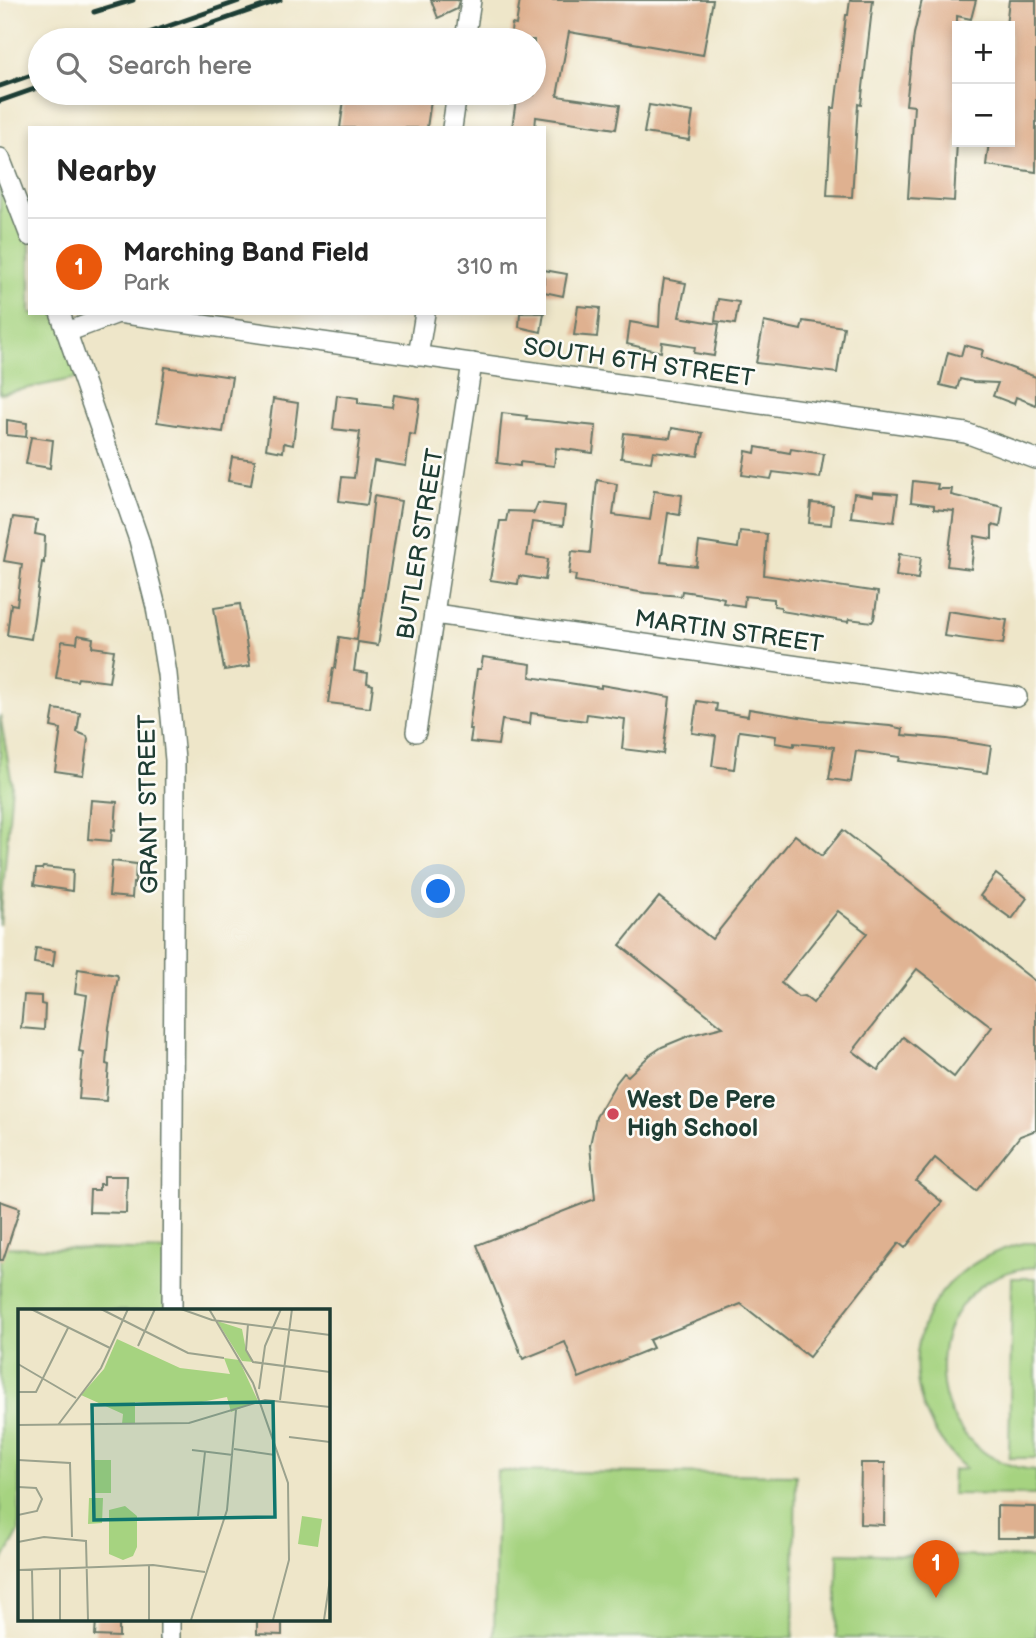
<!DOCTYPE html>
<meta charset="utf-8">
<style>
body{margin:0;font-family:"Balsamiq Sans",sans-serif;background:#f6f6f6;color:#222}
.controls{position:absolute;right:21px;top:21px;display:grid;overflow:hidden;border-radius:0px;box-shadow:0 4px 10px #0003}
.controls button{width:63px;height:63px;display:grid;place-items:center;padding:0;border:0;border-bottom:2px solid #e0e0e0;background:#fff;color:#222;font:35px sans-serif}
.you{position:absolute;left:439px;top:892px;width:24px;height:24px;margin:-18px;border:5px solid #fff;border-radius:50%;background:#1a73e8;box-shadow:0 0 0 10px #1a73e833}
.badge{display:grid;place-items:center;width:46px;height:46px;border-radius:50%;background:#ea580c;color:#fff;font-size:23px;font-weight:700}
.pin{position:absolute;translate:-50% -58px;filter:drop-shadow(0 2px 4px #0008)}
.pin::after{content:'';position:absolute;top:37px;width:24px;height:21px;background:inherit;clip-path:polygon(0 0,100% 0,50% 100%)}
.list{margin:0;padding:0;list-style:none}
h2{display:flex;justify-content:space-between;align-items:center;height:91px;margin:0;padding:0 28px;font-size:30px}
h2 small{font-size:23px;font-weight:400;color:#767676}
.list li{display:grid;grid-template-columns:46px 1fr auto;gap:21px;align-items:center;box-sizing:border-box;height:98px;padding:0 28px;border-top:2px solid #e0e0e0}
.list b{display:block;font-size:26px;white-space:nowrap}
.list p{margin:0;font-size:23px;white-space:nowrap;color:#767676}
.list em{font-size:23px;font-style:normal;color:#767676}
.icon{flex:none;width:38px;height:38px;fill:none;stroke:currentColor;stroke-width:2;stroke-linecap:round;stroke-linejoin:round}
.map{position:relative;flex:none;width:1036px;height:1638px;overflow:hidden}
.search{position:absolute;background:#fff;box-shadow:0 4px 10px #0003;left:28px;top:28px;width:518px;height:77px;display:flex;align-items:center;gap:18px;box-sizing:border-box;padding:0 24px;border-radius:38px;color:#767676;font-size:26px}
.panel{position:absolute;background:#fff;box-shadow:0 4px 10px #0003;left:28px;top:126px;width:518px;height:189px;border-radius:0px}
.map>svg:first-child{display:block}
.green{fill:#a6d380;stroke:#62885a;stroke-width:2}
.building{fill:#dfb190;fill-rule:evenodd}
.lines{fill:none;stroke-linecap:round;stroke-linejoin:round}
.minor-casing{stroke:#677868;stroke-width:22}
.minor{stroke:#fff;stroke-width:19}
.rail{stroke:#1f3d34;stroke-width:5}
.poi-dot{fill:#d1495b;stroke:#fdfcf7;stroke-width:2.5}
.labels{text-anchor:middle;stroke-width:5;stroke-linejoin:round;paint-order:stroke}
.street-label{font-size:24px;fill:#1f3d34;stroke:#fdfcf7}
.poi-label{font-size:24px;font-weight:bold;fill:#1f3d34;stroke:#fdfcf7;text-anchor:start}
.inset-road{fill:none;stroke:#9ba28d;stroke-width:2}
.view{fill:#0f766e;fill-opacity:0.15;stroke:#0f766e;stroke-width:3.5}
.inset-edge{fill:none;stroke:#1f3d34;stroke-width:3.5}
</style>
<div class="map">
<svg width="1036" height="1638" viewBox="0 0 1036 1638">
<rect width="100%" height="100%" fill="#fdfcf7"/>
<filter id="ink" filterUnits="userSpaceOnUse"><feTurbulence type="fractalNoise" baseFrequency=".0143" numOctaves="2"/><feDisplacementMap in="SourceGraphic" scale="14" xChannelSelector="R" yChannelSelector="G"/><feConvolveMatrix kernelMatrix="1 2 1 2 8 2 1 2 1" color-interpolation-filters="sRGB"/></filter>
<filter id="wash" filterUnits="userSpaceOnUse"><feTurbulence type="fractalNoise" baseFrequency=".00686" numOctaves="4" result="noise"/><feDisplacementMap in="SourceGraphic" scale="28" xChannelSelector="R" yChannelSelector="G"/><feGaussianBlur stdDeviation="1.57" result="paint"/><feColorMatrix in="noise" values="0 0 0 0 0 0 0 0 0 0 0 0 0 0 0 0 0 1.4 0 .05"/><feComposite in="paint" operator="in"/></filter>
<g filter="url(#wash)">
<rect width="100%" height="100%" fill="#eee6c9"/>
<g class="green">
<polygon points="0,158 30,236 30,313 60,313 82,377 0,394"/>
<polygon points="0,715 12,784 0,925"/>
<path d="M1024,1243H1036V1267C911,1275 910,1459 1036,1470V1495L952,1494L953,1470L966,1469C880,1390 910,1270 1024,1243Z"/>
<polygon points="0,1247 173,1251 172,1311 19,1311 19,1532 0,1566"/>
<polygon points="1012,1278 1036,1278 1036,1458 1009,1458"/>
<polygon points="497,1471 796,1475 793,1638 494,1638"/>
<polygon points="838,1553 1036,1558 1036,1638 836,1638"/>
</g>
<g id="blocks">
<g class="building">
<polygon points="431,0 459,0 457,9 438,18"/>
<polygon points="520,0 713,0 703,55 569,32 557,96 620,105 616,129 536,117 535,128 512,128 517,93 534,95 534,40 510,40 512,24 516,25"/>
<polygon points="850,0 873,0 861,105 858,104 852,197 827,196 832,108 835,108 846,15 848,15"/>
<polygon points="922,0 976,0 971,19 957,16 957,141 954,201 908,198 914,106 906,105 914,34"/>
<polygon points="1009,0 1036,0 1036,172 986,165 989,142 1010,142 1010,26 1006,26"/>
<polygon points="345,93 432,93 427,128 340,128"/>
<polygon points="649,105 693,112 689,140 644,133"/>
<polygon points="544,270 567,274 563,296 544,292"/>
<polygon points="664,279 686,283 679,317 719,324 714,356 694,353 695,347 662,342 661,352 627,344 630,322 659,327 660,305"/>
<polygon points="718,299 739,302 735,324 715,321"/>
<polygon points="578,306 600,308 597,337 574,335"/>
<polygon points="520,313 544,313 541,332 519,327"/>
<polygon points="803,321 844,327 837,373 756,363 764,322 801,330"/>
<polygon points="964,345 983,350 981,357 1036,377 1036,405 1016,397 1014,404 993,396 998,383 973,382 960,379 957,389 940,385 948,352 961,356"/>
<polygon points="165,367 232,377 223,432 157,422"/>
<polygon points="337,395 358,398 358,403 392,407 394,395 420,399 415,435 410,434 406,466 374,461 367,505 339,501 342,477 354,478 360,432 333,429"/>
<polygon points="273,399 298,403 293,445 284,443 283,452 266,449"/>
<polygon points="502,413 527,416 526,419 596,426 593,453 556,448 554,466 520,462 520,466 497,463"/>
<polygon points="7,420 27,423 26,437 7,435"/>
<polygon points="672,428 703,433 698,456 653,451 651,462 621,458 624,433 670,438"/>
<polygon points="31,437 53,440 50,468 26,464"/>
<polygon points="756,447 790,453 791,449 824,454 820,478 773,472 771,479 742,475 746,451 755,453"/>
<polygon points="232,457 255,460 251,485 228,481"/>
<polygon points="597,480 617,484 613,515 650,520 654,491 682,495 680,515 668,513 661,562 696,566 699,542 738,548 740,531 767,534 764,575 878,592 874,619 872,622 849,619 848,622 781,611 781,607 774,606 774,599 745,596 744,606 723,603 724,598 715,596 682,591 681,596 645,593 575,581 576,575 569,574 572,551 590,553"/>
<polygon points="913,481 938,484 937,489 952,489 951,495 1003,507 1000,527 992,525 992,539 975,536 971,569 947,566 954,511 934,509 934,505 911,502"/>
<polygon points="873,492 898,494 894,522 851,517 854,493 873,496"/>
<polygon points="374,496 401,501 378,645 358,642 354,671 368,673 367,683 373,685 370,708 328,703 333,668 335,668 339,637 357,640"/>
<polygon points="538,503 565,506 563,526 532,522 527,556 548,559 545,580 519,576 518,584 490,580 500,521 506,521 508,511 534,512 533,515"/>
<polygon points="811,503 833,505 831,525 809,523"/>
<polygon points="13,517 37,520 35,534 45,536 44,563 42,562 31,639 7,635 11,604 17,605 22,564 4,561"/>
<polygon points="899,554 921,557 918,579 896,576"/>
<polygon points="240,604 250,666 224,670 214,608"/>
<polygon points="948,611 1007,620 1003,644 944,636"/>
<polygon points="78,635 93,638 92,647 114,650 109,682 78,678 77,681 56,678 62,641 77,643"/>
<polygon points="483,657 531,664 530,677 601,688 601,685 670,697 663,754 622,749 625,719 587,714 586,721 531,713 530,724 502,720 498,745 470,742 472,729 469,729 477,669 481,669"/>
<polygon points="697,701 717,704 716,711 748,716 749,709 819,720 890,726 903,729 902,735 947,739 991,746 987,773 899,761 900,757 856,751 851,782 829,779 834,747 794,743 794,746 775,743 776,736 739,731 734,769 712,766 716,736 692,733"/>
<polygon points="54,709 80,713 77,732 87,736 88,739 83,775 55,771 61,729 51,727"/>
<polygon points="91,800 117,802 115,830 112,829 111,841 88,839"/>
<path d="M843,830L1036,982V1130L1020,1136L976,1191L935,1158L916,1181L942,1202L905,1248L899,1243L809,1357L741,1304L649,1340L653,1348L579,1378L565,1342L523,1359L477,1245L595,1199L590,1145L596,1117L616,1083L624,1073L628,1076L650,1055L662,1047L691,1035L723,1027L620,945L659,897L712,939L795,835L822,856ZM838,911L867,933L813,1003L804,996L798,997L781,983ZM917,969L992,1027L954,1077L903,1037L878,1070L853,1051Z"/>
<polygon points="112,861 136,864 135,883 133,883 132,898 109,896"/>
<polygon points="43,867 73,870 72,891 34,885 36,869 42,869"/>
<polygon points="996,874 1027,898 1012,919 980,896"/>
<polygon points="36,948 55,951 53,966 34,963"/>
<polygon points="78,969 117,975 118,977 109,1027 106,1064 109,1065 106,1101 79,1099 83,1052 79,1051 87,995 75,993"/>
<polygon points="24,995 41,996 41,1004 45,1005 44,1030 21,1028"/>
<polygon points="104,1176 127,1176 126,1213 89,1212 90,1190 99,1190 99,1184 104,1184"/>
<polygon points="0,1201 20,1208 3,1260 0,1260"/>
<polygon points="861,1463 885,1463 884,1525 860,1524"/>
<polygon points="997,1506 1036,1507 1036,1538 997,1538"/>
<polygon points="96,1619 119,1619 119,1637 95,1636"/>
<polygon points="257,1619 282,1619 282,1635 257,1634"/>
</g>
</g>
</g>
<g filter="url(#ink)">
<use href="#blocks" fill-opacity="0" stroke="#677868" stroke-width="2"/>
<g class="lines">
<defs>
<g id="minor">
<polyline points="465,40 471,0"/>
<polyline points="452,128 457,93"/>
<polyline points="0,158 30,236"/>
<polyline points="60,313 139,540 156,607 167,674 175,760 172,1311"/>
<polyline points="67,332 118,313 966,433 1036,459"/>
<polyline points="418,356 425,313"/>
<polyline points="435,614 1017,697"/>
<polyline points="416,732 472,363"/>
<polyline points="170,1638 170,1619"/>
</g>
</defs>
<use href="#minor" class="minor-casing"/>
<use href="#minor" class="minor"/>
<g class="rail">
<polyline points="94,12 133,0"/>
<polyline points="129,40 242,0"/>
<polyline points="165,40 280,0"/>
<polyline points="0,86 40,72"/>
<polyline points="0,101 40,87"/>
</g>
</g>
</g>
<circle class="poi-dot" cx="613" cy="1114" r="7"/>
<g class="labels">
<g class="street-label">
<text transform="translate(639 362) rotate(8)" y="8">SOUTH 6TH STREET</text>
<text transform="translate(420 544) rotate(-81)" y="8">BUTLER STREET</text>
<text transform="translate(729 631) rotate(8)" y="8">MARTIN STREET</text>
<text transform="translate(148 804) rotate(-91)" y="8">GRANT STREET</text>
</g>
<g class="poi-label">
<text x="627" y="1108">West De Pere<tspan x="627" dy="28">High School</tspan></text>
</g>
</g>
<g transform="translate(18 1309)">
<rect width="312" height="312" fill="#eee6c9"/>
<path d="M199,12L224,20L228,41L236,53L224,52ZM99,30L162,59L212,65L206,49L221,51L240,92L213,103L209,88L168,96L117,93V115H104L105,105L63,86L86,60ZM74,151H93V184H74ZM71,189H85L84,214L70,215ZM107,197L119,207V238L115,247L105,251L91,245V201ZM284,207L304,210L300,238L280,235Z" fill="#a6d380"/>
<path class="inset-road" d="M13,0L92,39M83,0L170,44L206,49M163,0L194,11L312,26M191,0L235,74L270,174L271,251L255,311M230,15L228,41L235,53L312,63M120,37L137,0M0,55L58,89M241,80L247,37L263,0M0,83H18L50,19M262,91L274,0M0,116L171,114L247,91L312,98M40,116L83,59L110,0M271,128L312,133M216,140L257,146M174,141L215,146M0,151L52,154L54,228M0,178L18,179L24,190L19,202L0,206M180,207L187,143M0,233L26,228L68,232L70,311M42,260V311M0,261L135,256L187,263M14,261L15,311M131,311V256M173,311L209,201L218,101M306,311L312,270"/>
<path class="view" d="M255,93L257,208L76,211L74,96Z"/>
<rect width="312" height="312" class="inset-edge"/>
</g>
</svg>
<div class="controls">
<button>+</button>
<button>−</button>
</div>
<div class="you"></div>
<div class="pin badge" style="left:936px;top:1598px">1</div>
<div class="search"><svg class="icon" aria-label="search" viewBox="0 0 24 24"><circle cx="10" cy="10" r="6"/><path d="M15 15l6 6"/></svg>Search here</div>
<section class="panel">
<h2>Nearby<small></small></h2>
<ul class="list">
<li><span class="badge">1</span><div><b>Marching Band Field</b><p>Park</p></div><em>310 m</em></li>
</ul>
</section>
</div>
